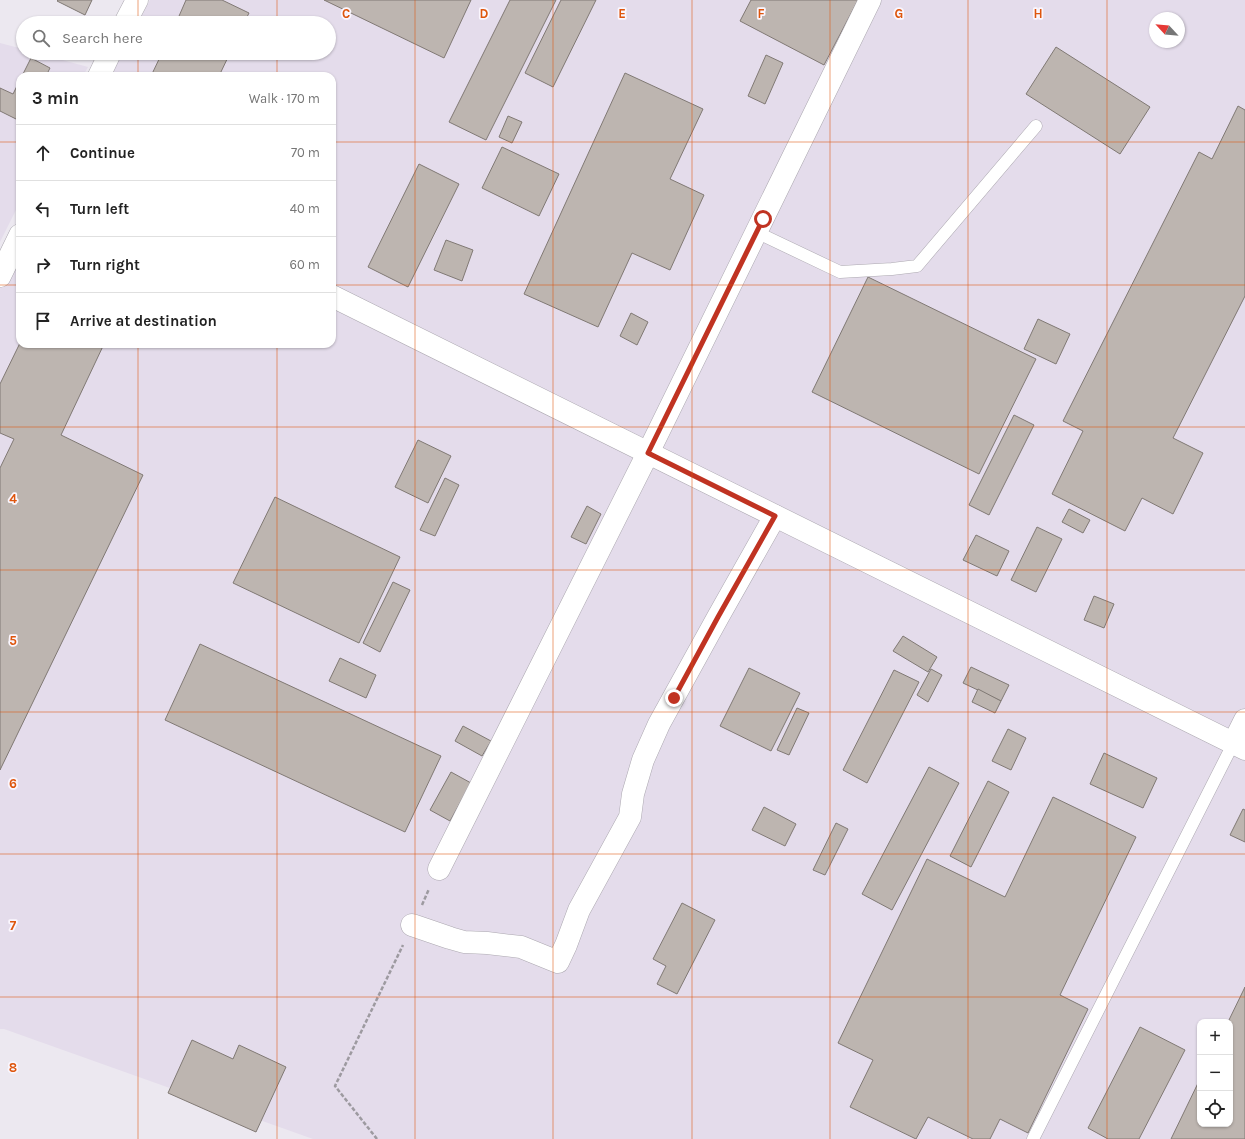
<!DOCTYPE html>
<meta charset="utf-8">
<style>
body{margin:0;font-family:Karla,sans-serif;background:#f2f2f2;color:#222}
.controls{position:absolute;right:12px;bottom:12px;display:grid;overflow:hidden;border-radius:8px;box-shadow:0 1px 3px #0004}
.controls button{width:36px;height:36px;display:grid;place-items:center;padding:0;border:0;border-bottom:1px solid #e0e0e0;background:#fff;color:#222;font:20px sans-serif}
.compass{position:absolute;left:1149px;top:12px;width:36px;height:36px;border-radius:50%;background:#fff;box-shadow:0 1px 3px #0004;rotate:296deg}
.stop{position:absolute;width:12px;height:12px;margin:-9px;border:3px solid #c03322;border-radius:50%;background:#fff}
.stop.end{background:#c03322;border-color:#fff;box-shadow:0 1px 4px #0008}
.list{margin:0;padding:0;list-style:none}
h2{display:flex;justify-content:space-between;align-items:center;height:52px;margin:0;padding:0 16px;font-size:17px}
h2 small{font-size:13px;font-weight:400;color:#767676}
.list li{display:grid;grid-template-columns:26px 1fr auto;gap:12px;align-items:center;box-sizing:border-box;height:56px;padding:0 16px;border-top:1px solid #e0e0e0}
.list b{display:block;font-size:15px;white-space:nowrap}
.list em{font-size:13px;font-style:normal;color:#767676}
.icon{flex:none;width:22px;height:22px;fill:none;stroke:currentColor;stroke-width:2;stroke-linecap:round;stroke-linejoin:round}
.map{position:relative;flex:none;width:1245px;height:1139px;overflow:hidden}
.search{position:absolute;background:#fff;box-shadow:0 1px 3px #0004;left:16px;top:16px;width:320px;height:44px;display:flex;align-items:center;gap:10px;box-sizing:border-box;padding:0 14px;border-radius:22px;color:#767676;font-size:15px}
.panel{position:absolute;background:#fff;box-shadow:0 1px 3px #0004;left:16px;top:72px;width:320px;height:276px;border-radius:12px}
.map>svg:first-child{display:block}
.built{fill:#e4dceb;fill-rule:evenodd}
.building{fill:#bdb5b0;stroke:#807974}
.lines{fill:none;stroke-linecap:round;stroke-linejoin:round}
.service-casing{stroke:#aca8b0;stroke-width:13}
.minor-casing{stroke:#aca8b0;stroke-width:23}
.path{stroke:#9d9aa0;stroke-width:2.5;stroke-dasharray:4 2;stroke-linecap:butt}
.service{stroke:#fff;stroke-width:12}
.minor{stroke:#fff;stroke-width:22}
.route{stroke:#c03322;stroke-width:5}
.grid{fill:none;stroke:#de560d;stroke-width:1;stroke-opacity:0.55}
.grid-label{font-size:13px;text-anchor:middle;font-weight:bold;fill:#de560d;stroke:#faf6fe;stroke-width:3.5;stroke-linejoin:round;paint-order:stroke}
</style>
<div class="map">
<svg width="1245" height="1139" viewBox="0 0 1245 1139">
<rect width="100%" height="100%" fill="#ece8f0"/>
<g class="built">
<path d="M150,0H1245V1139H313L4,1029H0V289L20,251V344H332V76H110L122,53H329V23H138ZM1155,18H1179V42H1155ZM1200,1022H1230V1124H1200Z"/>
<polygon points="0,43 23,49 23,53 37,53 88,67 83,76 20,76 20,202 0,242"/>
</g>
<g class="building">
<polygon points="58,0 92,0 85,15 57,1"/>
<polygon points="186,0 222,0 249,13 244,23 176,23"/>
<polygon points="324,0 471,0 444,58"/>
<polygon points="510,0 556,0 486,140 449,122"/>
<polygon points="561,0 596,0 553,87 525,73"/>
<polygon points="751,0 858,0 824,65 740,21"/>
<polygon points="1056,47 1150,107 1120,154 1026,94"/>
<polygon points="162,53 230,53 219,76 151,76"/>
<polygon points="766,55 783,63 765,104 748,96"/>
<polygon points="31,58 50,68 46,76 22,76"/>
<polygon points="625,73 703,109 670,179 704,195 670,270 632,253 598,327 524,294"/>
<polygon points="20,80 20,121 0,111 0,88 13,94"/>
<polygon points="1238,106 1245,110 1245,296 1173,438 1203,453 1173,514 1142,498 1125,531 1052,494 1083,431 1063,421 1199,152 1212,159"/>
<polygon points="508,116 522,122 512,143 499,137"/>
<polygon points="502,147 559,174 539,216 482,188"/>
<polygon points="419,164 459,184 408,287 368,267"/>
<polygon points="446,240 473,250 462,281 434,270"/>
<polygon points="868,277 1036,359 979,474 812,392"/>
<polygon points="631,313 648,322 637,345 620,336"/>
<polygon points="1038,319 1070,334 1056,364 1024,349"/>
<polygon points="20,343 20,344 104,344 61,435 143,475 0,770 0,468 14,439 0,433 0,384"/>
<polygon points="1014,415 1034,425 989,515 969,505"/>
<polygon points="418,440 451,456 428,503 395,487"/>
<polygon points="445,478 459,485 435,536 420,530"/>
<polygon points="275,497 400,557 359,643 233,583"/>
<polygon points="587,506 601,514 586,544 571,537"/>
<polygon points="1069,509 1090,520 1083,533 1062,522"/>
<polygon points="1037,527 1062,539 1036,592 1011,580"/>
<polygon points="976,535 1009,551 997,576 963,560"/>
<polygon points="393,582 410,590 380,652 363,643"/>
<polygon points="1094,596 1114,604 1104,628 1084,620"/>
<polygon points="903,636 937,657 928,672 893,651"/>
<polygon points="200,644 441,756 405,832 165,720"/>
<polygon points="340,658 376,675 366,698 329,681"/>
<polygon points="971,667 1009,685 1001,701 963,683"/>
<polygon points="749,668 800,693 771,751 720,726"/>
<polygon points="931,669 942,675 928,702 917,695"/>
<polygon points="894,670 919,682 867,783 843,770"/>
<polygon points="978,689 1001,701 995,713 972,702"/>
<polygon points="797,708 809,713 789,755 777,750"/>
<polygon points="463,726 491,741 482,756 455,741"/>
<polygon points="1008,729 1026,738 1011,770 992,761"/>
<polygon points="1104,753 1157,778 1143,808 1090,784"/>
<polygon points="929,767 959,783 892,910 862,894"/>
<polygon points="451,772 471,783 450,821 430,810"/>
<polygon points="988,781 1009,792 971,867 950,856"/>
<polygon points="1053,797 1136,837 1060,995 1088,1009 1028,1133 1000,1119 990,1139 973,1139 928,1117 916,1139 850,1107 873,1060 838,1043 927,859 1005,897"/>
<polygon points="764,807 796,824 785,846 752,830"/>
<polygon points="1243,809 1245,810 1245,842 1230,835"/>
<polygon points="836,823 848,829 825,875 813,870"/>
<polygon points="682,903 715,920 677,994 657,984 666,966 653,959"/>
<polygon points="1245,987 1245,1139 1171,1139 1200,1079 1200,1124 1230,1124 1230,1022 1228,1022"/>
<polygon points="1140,1027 1185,1050 1139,1139 1108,1139 1088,1128"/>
<polygon points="192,1040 233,1059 239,1045 286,1067 256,1132 168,1093"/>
</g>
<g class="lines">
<defs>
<g id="service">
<polyline points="756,232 840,272 892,269 917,266 1036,126"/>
<polyline points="1033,1139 1233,744"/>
</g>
<g id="minor">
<polyline points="125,23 137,0"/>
<polyline points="99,76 110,53"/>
<polyline points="0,276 20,235"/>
<polyline points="332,296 1245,749"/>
<polyline points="1233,744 1245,720"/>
<polyline points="439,869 648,453 870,0"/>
<polyline points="412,925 450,938 464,942 487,943 521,947 558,962 566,945 579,910 630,817 633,794 643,760 659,724 718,617 775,516"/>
</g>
</defs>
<use href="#service" class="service-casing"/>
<use href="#minor" class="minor-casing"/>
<g class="path">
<polyline points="422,905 429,889"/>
<polyline points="377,1139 335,1086 403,945"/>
</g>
<use href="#service" class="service"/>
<use href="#minor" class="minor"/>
</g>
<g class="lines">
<polyline class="route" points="674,698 718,617 775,516 648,453 763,219"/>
</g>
<path class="grid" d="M138,0V23M277,0V23M415,0V1139M553,0V1139M692,0V1139M830,0V1139M968,0V1139M1107,0V1139M138,53V76M277,53V76M0,142H20M332,142H1245M0,285H20M332,285H1245M138,344V1139M277,344V1139M0,427H1245M0,570H1245M0,712H1245M0,854H1245M0,997H1245"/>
<g class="grid-label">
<text x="346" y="18">C</text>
<text x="484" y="18">D</text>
<text x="622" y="18">E</text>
<text x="761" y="18">F</text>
<text x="899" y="18">G</text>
<text x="1038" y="18">H</text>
<text x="13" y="503">4</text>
<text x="13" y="645">5</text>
<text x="13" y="788">6</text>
<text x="13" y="930">7</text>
<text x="13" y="1072">8</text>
</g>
</svg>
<div class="controls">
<button>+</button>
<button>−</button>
<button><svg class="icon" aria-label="locate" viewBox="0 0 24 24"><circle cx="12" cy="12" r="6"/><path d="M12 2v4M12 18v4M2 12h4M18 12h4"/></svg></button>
</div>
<svg class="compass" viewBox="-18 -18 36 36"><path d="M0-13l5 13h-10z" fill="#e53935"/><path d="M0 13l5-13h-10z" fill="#767676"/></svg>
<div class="stop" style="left:763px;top:219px"></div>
<div class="stop end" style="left:674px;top:698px"></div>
<div class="search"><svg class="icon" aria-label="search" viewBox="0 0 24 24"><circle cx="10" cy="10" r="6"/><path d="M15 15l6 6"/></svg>Search here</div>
<section class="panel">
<h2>3 min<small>Walk · 170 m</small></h2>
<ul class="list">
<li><svg class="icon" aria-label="ahead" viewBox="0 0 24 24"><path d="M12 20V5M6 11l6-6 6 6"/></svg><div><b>Continue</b></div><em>70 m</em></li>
<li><svg class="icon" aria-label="left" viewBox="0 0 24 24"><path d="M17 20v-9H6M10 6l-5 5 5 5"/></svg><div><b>Turn left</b></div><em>40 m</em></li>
<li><svg class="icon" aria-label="right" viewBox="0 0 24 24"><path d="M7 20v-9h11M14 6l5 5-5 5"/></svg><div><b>Turn right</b></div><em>60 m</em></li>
<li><svg class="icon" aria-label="arrive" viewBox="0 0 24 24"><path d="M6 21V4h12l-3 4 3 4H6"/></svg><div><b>Arrive at destination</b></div></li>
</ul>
</section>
</div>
